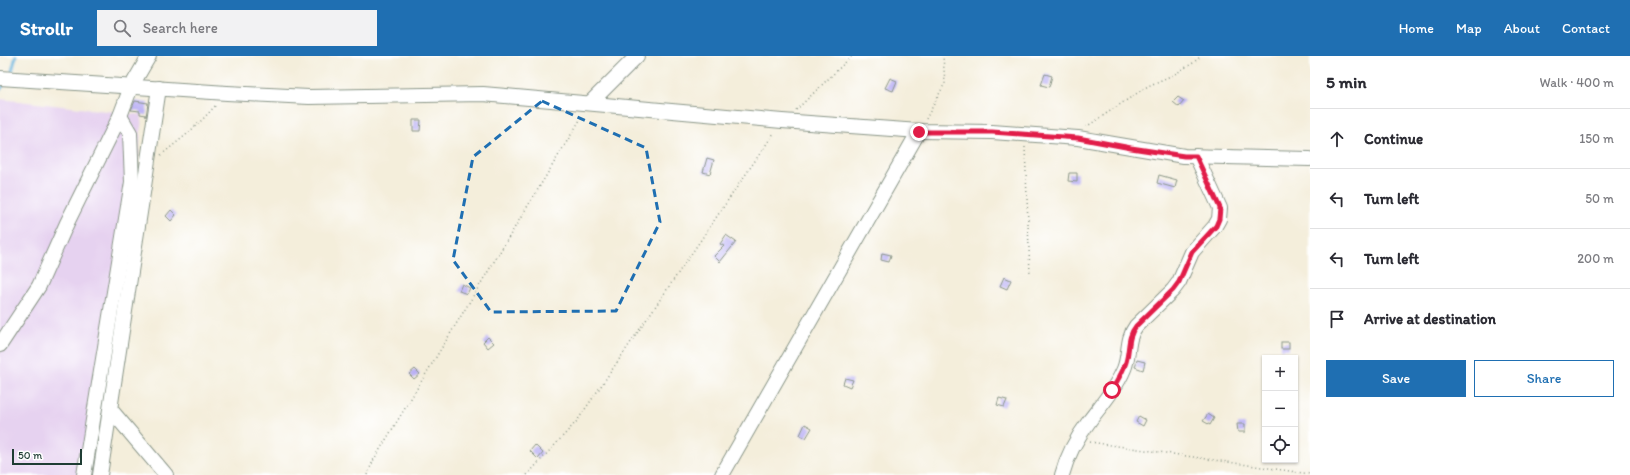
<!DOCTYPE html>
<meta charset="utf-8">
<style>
body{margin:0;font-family:Itim,sans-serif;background:#f2f2f3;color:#2b2b33}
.controls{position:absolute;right:12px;bottom:12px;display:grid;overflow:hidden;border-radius:0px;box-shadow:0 1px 3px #0004}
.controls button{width:36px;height:36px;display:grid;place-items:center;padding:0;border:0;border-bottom:1px solid #e1e1e2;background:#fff;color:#2b2b33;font:20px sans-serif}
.scale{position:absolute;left:12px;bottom:10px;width:70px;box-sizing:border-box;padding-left:4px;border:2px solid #1f3d34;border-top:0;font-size:11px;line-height:14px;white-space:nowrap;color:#1f3d34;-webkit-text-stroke:3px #fff;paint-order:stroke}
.stop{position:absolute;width:12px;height:12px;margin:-9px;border:3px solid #e11d48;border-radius:50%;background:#fff}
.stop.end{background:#e11d48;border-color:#fff;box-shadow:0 1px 4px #0008}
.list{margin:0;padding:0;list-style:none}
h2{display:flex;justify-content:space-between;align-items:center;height:52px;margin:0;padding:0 16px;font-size:17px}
h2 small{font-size:13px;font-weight:400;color:#7c7c81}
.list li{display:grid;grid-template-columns:26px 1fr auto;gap:12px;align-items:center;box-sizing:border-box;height:60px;padding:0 16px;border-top:1px solid #e1e1e2}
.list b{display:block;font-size:15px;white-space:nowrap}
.list em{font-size:13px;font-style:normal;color:#7c7c81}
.actions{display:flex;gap:8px;padding:12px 16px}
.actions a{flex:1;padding:9px 0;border:1px solid #1f6fb2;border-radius:0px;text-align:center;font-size:14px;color:#1f6fb2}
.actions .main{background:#1f6fb2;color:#fff}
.icon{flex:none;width:22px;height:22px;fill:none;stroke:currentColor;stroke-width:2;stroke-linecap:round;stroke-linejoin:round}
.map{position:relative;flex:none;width:1310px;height:419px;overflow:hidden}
header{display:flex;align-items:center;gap:24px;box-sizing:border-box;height:56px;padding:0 20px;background:#1f6fb2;color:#fff}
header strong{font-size:19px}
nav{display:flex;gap:22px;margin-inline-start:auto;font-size:14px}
.search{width:280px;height:36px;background:#f2f2f3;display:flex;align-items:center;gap:10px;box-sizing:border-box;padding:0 14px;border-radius:0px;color:#7c7c81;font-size:15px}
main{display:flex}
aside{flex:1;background:#fff}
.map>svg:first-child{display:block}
.built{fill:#e6d2f0}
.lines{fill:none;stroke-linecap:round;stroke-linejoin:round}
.stream{stroke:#61b2dc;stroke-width:3}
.building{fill:#bab0f5}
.minor-casing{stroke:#8a9688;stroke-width:16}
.path{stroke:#8a9688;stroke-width:1.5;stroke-dasharray:1 3;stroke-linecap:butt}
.minor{stroke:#fff;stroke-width:14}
.route{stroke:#e11d48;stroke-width:5}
.marked{fill:none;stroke:#1f6fb2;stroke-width:3;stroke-dasharray:8 5;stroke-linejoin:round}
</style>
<header>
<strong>Strollr</strong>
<div class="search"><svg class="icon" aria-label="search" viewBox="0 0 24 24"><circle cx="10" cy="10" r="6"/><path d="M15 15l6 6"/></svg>Search here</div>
<nav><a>Home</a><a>Map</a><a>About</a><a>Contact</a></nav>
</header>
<main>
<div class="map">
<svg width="1310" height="419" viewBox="0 0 1310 419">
<rect width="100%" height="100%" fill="#fff"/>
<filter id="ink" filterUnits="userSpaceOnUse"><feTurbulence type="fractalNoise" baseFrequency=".025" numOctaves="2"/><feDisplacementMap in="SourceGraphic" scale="8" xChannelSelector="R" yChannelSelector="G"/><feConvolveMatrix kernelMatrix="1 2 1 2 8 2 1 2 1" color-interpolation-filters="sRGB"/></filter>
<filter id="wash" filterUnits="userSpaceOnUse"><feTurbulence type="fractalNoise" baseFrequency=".012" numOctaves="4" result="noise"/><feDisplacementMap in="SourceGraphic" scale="16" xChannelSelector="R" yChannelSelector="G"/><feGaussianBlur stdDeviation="0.9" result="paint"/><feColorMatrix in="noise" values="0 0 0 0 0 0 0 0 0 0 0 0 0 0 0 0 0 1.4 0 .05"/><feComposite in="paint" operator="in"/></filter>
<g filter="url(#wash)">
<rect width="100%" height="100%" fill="#f4eedb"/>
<polygon class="built" points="0,43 142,59 134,155 94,419 0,419"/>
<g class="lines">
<g class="stream">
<polyline points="12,15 16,0"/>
<polyline points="0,34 5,27"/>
</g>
</g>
<g id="blocks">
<g class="building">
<polygon points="1045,18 1052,20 1049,31 1041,29"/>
<polygon points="890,22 897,25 893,35 885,32"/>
<polygon points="1178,41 1184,45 1179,51 1173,46"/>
<polygon points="135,45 148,47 146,61 146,59 140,58 140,55 131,54"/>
<polygon points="413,64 421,64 420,75 413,75"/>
<polygon points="707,102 714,104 710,118 703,116"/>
<polygon points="1069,117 1077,117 1077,126 1068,125"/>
<polygon points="1159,119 1177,124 1175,132 1157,127"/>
<polygon points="171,154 176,159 171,165 166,160"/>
<polygon points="726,179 736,186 720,206 714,200 724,190 720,188"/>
<polygon points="882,197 891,199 889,206 881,204"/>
<polygon points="1004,221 1011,224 1007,233 1000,230"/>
<polygon points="462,228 470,232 467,238 459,235"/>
<polygon points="488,281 494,287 488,292 483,286"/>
<rect x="1281" y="286" width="8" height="7"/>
<polygon points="1137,304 1145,306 1143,314 1135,311"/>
<polygon points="415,313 420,318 414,323 409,318"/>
<polygon points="845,322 853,324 850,331 843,328"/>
<polygon points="999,342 1007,344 1004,351 997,349"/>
<polygon points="1208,358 1214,362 1210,369 1203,365"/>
<polygon points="1139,360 1146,364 1143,370 1136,366"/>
<polygon points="805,368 812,372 806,382 800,379"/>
<polygon points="1237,368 1245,368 1245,376 1238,376"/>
<polygon points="535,389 543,397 538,403 530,395"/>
</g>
</g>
</g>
<g filter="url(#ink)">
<use href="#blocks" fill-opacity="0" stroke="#8a9688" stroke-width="1"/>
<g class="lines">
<defs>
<g id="minor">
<polyline points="0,22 227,37 309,41 483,38 782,65 919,75 992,76 1078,82 1184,100 1310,103"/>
<polyline points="590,47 637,0"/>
<polyline points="0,289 39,230 67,167 120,60 131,31 149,0"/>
<polyline points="111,354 166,419"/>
<polyline points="84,419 132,126 130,77 120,60"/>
<polyline points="100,419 159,32"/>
<polyline points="722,419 919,75"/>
<path d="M1062,419C1067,400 1078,380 1090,364C1102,348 1116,332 1124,313C1130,299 1126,283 1136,270L1173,234L1179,226L1192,196L1215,170L1219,163L1220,152L1196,100"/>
</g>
</defs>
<use href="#minor" class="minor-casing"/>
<g class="path">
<polyline points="796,54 852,0"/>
<polyline points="926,63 945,27 943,0"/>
<polyline points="1086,71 1148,30 1175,18 1193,7 1201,0"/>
<polyline points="1025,91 1030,218"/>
<polyline points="161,99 186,79 203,63 217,48"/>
<polyline points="1090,386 1310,418"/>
<polyline points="367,419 373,405 583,59"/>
<polyline points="527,419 577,365 774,77"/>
</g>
<use href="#minor" class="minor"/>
</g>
</g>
<g class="lines" filter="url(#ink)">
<path class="route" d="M919,76H992L1078,82L1131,92L1184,100H1196L1220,152L1219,163L1216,170L1192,196L1179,226L1173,234L1136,270C1127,281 1130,293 1126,306C1123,316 1117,325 1112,334"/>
</g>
<path class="marked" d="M542,45L646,92L660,166L616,255L491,256L453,204L473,101Z"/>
</svg>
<div class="controls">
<button>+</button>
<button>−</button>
<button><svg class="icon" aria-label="locate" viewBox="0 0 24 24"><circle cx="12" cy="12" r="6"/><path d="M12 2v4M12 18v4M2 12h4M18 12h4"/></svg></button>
</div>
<div class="scale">50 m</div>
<div class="stop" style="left:1112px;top:334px"></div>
<div class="stop end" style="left:919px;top:76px"></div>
</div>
<aside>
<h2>5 min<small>Walk · 400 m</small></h2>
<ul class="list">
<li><svg class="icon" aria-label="ahead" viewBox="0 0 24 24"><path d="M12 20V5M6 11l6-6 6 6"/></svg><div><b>Continue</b></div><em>150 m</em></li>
<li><svg class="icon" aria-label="left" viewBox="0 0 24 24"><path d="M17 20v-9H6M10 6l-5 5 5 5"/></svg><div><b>Turn left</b></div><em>50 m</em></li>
<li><svg class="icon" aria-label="left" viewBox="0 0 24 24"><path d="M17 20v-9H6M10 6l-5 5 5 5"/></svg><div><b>Turn left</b></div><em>200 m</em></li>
<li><svg class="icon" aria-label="arrive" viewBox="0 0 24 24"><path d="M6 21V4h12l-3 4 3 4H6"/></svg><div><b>Arrive at destination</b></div></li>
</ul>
<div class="actions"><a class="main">Save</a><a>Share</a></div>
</aside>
</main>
